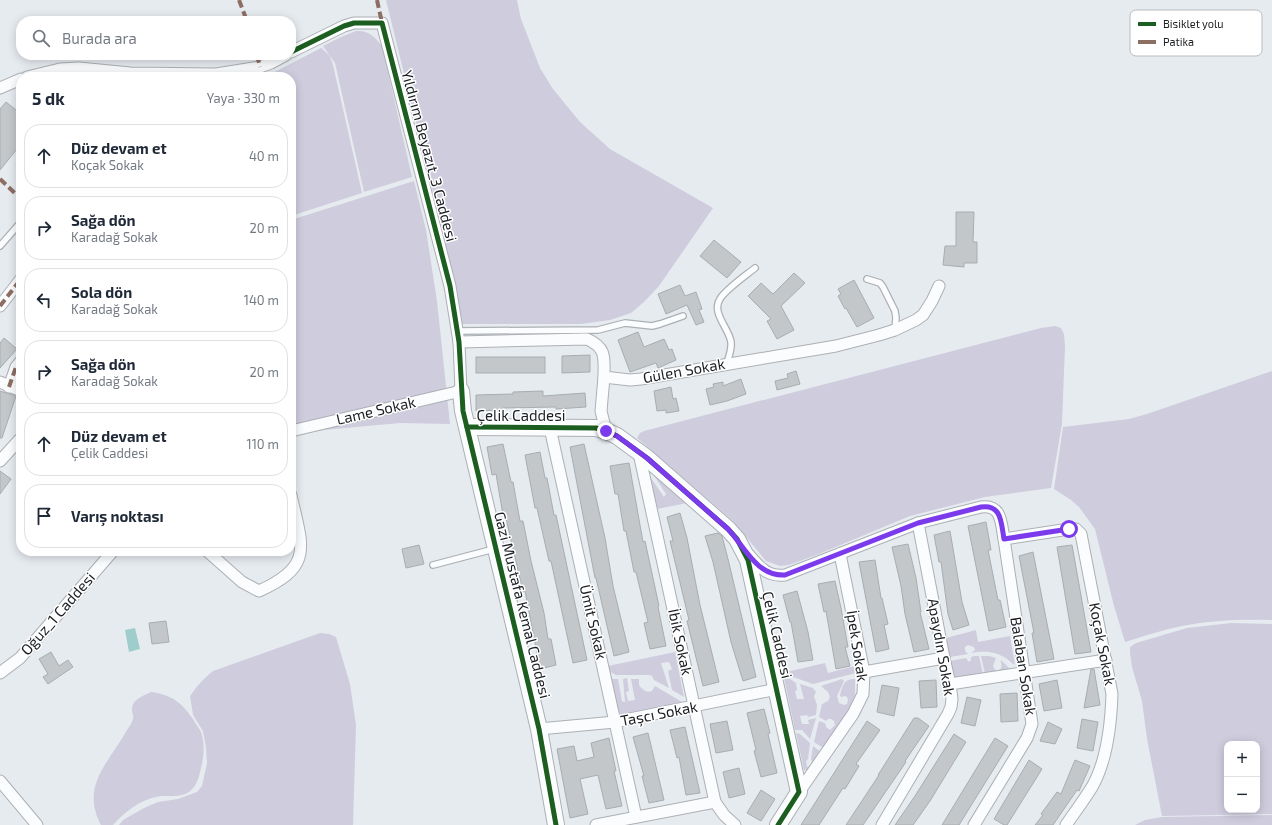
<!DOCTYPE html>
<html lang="tr">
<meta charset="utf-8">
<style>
body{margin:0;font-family:"Exo 2",sans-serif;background:#f2f2f3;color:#1f2937}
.controls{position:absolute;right:12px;bottom:12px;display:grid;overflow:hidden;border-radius:8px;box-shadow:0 2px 10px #0003}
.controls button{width:36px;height:36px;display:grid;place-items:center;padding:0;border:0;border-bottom:1px solid #e0e1e3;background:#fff;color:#1f2937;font:20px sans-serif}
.stop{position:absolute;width:12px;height:12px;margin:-9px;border:3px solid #7c3aed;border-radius:50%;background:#fff}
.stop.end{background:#7c3aed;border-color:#fff;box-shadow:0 1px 4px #0008}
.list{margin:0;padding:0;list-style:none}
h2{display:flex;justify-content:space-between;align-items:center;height:52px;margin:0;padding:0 16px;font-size:17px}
h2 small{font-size:13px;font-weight:400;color:#747a83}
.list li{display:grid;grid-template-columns:26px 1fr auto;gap:12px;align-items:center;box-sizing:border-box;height:64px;margin:0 8px 8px;padding:0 8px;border:1px solid #e0e1e3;border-radius:16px}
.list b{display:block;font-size:15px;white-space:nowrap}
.list p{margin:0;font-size:13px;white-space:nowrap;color:#747a83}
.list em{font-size:13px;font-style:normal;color:#747a83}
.icon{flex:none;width:22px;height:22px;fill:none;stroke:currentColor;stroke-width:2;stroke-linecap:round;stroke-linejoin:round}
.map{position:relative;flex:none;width:1272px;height:825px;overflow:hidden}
.search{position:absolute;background:#fff;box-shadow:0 2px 10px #0003;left:16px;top:16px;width:280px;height:44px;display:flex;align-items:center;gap:10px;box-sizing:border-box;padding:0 14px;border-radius:16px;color:#747a83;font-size:15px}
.panel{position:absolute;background:#fff;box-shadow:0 2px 10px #0003;left:16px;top:72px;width:280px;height:484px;border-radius:16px}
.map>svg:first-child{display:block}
.green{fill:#cfccde;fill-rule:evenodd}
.water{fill:#9fcdcb}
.building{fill:#c3c7ca;stroke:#a8adb0}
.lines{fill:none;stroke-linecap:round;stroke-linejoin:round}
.lane-casing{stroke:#acb0b4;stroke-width:8}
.street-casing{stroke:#acb0b4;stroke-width:13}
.secondary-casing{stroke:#acb0b4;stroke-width:18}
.lane{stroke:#fbfcfd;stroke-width:5.5}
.street{stroke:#fbfcfd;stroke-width:11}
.secondary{stroke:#fbfcfd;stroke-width:16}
.quiet{stroke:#8d6e63;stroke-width:4;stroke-dasharray:8 4;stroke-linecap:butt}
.cycleway-casing{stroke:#fff;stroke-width:8}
.cycleway{stroke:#1b5e20;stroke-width:5}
.route{stroke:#7c3aed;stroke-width:5}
.labels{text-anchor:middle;stroke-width:3;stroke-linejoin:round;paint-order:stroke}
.street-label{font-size:15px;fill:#1b1e22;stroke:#fff}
.key{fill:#fff;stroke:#bbbcbd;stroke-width:1}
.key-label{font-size:11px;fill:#1b1e22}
</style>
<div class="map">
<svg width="1272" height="825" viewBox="0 0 1272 825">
<rect width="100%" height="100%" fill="#e6ebf0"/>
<g class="green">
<polygon points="386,0 517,0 521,19 540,68 553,89 580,122 610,149 713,208 659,286 644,302 631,313 610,320 581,324 460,324 444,237"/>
<path d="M356,31C369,30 375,37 382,46L412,177L364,192L335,63L323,46L341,37Z"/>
<polygon points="321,48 330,56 333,65 362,193 291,216 291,77 271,77 271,74"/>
<polygon points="414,181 426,230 437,301 450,424 400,423 291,433 291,220"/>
<polygon points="1055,326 1061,328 1064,334 1065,346 1062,424 1051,488 985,497 910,516 819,554 789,565 780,566 766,561 732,520 637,438 640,433 644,431 1041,328"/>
<path d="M1272,371V620C1242,619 1212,620 1182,626C1163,630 1144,636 1125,642L1114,606L1095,529L1079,507L1071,500L1054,489L1063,427L1129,419L1147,414Z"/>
<polygon points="653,474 654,474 687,503 657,509 651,478 664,497 666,494"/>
<path d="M1231,623L1272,624V814L1162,816L1147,739L1142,701L1132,667L1130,653V647L1136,643L1187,628ZM1227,744H1257V810H1227Z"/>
<path d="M976,630L978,642L1010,636L1015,665C1011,663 1008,659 1004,657C993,651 983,651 971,653L975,650L974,647L968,645L965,647V651L968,654L950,657L946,638Z"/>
<path d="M320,633L329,634L336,637L350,684L356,725L353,825H119L123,820L144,808L158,802L178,799L197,792L202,786L207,763L206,748L203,731L193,715L190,696C197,686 203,679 213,671Z"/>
<polygon points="675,652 684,697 672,690 668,671 672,669 669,662 661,663 669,688 654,680 652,676 649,675 616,675 609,671 608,666"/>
<path d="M975,656H979L983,674H985L981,656H989L996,658L993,666L995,670H999C1004,667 1000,663 1001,660L1011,670L1010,671L957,678L953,676L950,661L966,658L969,662L971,660V657Z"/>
<polygon points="825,663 828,673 855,666 856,673 813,684 782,673"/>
<path d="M627,678L629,691L626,692L628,701L635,700L631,679H639V685C642,689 646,693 652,691L655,686L682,702L624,716L620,714L618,710L611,679H618L622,701L625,702L623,679Z"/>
<polygon points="784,678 790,679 796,683 797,690 795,691 797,699 804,699 800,684 813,688 816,692 814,696 817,705 816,715 808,717 807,715 800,716 802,724 809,724 808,720 816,718 810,739 802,730 795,730"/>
<path d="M842,679L844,681L837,696L839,703L844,705L847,704L848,700L847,697L845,696L841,697L840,695C842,686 845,678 855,679V694L853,705L825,749L814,742L819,721L825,723L826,727L830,730L835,725L834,721L831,719H828L826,721L819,717L822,704L828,701L830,697L828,692L821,686Z"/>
<path d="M151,692C172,695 181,702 193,719C195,723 199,728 201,732C205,743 204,757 201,768C199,777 197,786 189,792C181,797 171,796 162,796C142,798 126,811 113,825H101C80,785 109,763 127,730C129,727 132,723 133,719C134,716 132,713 132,710C132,699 143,696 151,692Z"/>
<polygon points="796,733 800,734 810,743 808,759 806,761 807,767 811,766 813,764 811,759 813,746 822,753 810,770 804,770"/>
<polygon points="1272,815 1272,825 1135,825 1145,820 1162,817"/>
</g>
<polygon class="water" points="135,628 140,649 129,652 125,630"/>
<g class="building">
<polygon points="6,102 21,114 21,144 0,170 0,109"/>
<polygon points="956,212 974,212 973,242 977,242 977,263 964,263 964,267 943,265 945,246 956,246"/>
<polygon points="714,240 741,262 727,278 700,256"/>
<polygon points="794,273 805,283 781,306 794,330 777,339 767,321 771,319 748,296 761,283 773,294"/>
<polygon points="854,280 874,318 857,327 846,308 845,309 838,296 841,294 838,289"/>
<polygon points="680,285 685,296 696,292 702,309 699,310 704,322 696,325 687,305 666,314 658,294"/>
<polygon points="638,332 644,347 664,339 669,350 672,349 676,360 658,368 656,363 630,372 618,340"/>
<polygon points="4,338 17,349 0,368 0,343"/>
<polygon points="590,355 590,372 562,373 562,356"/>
<rect x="476" y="357" width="69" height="16"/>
<polygon points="796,371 800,384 777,390 775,381 788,378 787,374"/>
<polygon points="741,379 746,394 727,401 710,405 706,389 714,387 713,384 723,382 723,386"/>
<polygon points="671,387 673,399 676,398 679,411 666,413 666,410 657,411 654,391"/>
<polygon points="0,391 16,396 2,438 0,438"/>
<polygon points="543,391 543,396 585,393 586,407 556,409 556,407 503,408 503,410 476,411 476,395 513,394 513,392"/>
<polygon points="503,444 511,482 513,482 520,521 523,521 531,561 544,613 548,639 551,639 556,665 540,669 525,591 523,592 505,514 503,515 496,474 492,475 487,447"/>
<polygon points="584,444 605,538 613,586 629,652 614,656 596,578 595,578 570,447"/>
<polygon points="540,452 545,478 547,478 554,515 556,515 587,660 573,663 551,561 549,561 537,508 535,508 525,455"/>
<polygon points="629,463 643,542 645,541 659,606 658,607 666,646 650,649 644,623 648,622 636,572 634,572 626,531 624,531 618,494 615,494 610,466"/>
<polygon points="0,471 11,479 0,494"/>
<polygon points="680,513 687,538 700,605 719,682 703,686 687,621 689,620 670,541 673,541 667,517"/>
<polygon points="986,522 991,550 988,550 998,600 1000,600 1006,627 989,631 968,526"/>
<polygon points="950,531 962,602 969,625 953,630 948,614 941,562 939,562 934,535"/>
<polygon points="718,533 722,536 728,559 756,677 743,681 731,642 713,562 705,536"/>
<polygon points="908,544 916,578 921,612 920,612 929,649 914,652 905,614 901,586 892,547"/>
<polygon points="419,545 424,564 406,568 402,549"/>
<polygon points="1072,545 1091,652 1075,654 1057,547"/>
<polygon points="1033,552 1054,659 1037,662 1032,633 1034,633 1019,556"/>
<polygon points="875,560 881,598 882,598 888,624 884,625 889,649 876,652 859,562"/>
<polygon points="835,581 841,608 848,647 845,647 850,666 836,669 826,611 824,612 818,584"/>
<polygon points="797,591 808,632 813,660 798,662 791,622 790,622 783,595"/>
<polygon points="166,621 169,642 152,644 149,623"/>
<polygon points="51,652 59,666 68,660 73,667 48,684 43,677 48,674 39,659"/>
<polygon points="1091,669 1094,669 1100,705 1084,708"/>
<polygon points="936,680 937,707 921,708 919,681"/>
<polygon points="1057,680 1062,708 1044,711 1039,684"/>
<polygon points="882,685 899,688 894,716 877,712"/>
<polygon points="1017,693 1018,721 1001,722 1000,694"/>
<polygon points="967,697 981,700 975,726 961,723"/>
<polygon points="764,709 770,733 768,734 777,773 761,777 754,751 756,750 747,713"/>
<polygon points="914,718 918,718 929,726 905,761 906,762 863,825 846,825 879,775 878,775"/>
<polygon points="1082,719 1098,722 1093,751 1077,748"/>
<polygon points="727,721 733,750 716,753 710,724"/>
<polygon points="867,721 880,730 856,764 859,766 845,789 843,788 819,825 801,825"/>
<polygon points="1048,722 1062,729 1055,744 1040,741"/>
<polygon points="685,727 700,793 686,795 679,757 677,758 670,730"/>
<polygon points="648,733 664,800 649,803 642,776 644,776 633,737"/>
<polygon points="954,734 966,742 930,801 913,825 895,825 915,796"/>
<polygon points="609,738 616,771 614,771 622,806 606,809 598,775 580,779 588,814 570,818 557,749 574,746 577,761 594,757 591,743"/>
<polygon points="995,738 1008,746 959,825 942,825"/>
<polygon points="1029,760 1042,769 1007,825 1004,825 994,819"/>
<polygon points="1075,760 1090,766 1079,791 1077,790 1053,825 1035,825 1043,815 1041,814 1057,792 1061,794"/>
<polygon points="739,768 745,794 729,798 723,772"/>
<polygon points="761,790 775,799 761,821 747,813"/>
</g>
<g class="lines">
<defs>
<g id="lane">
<polyline points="0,246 21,222"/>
<polyline points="867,279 880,283 883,287 895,311 896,318 895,329"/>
<polyline points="457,331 598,330 625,323 652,326 660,324 683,316"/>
<path d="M727,363C729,356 732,349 731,342C729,328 711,313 720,299C725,290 745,276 755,268"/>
<polyline points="433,565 494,549"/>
</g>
<g id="street">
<polyline points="291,52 344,26 354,23 382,23 450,286 459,342 461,391 291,431"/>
<polyline points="27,77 60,69 79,68 130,73 216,74 260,67 271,63 286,55"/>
<polyline points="0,88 21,79"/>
<polyline points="0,306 21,279"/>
<path d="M459,342L587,339C607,348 604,358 604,377L630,380L641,379L836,346L879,335L895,330L916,320L923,315L932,301L939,286"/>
<polyline points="604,377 601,411 606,431"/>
<polyline points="0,382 21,391"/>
<polyline points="9,387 16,367 21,361"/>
<polyline points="550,428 636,817"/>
<polyline points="639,453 715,802 724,815 735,825"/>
<polyline points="0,461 21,438"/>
<path d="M1004,539L1069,529H1076L1081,534L1112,694C1111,724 1107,761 1092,787C1084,800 1075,812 1066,825"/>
<path d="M207,551L242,582L259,591C315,566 302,546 291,495"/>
<path d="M748,554C759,566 766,577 785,575L918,523L981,507C1002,504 1001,523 1004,539L1032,724L1027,738L974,825"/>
<polyline points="864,672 944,658"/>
<polyline points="0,673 20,658 113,551"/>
<polyline points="950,684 1106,660"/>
<polyline points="539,729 615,722 777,689"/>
<polyline points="0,781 37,825"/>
<polyline points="799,792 853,714 863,694 864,672 840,554"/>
<polyline points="596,825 715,802"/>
<polyline points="882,825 948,714 951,707 952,699 950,684 944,658 918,523"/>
</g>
<g id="secondary">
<polyline points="461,391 463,411 539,729 556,825"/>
<polyline points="467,427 596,428 606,431 617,436 647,458 728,529 737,539 748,560 799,792 778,825"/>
</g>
</defs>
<use href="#lane" class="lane-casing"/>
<use href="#street" class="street-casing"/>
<use href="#secondary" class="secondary-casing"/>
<use href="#lane" class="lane"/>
<use href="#street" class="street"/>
<use href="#secondary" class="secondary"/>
<g class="quiet">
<polyline points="239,0 247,21"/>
<polyline points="377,0 382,23"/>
<polyline points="257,55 260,67"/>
<polyline points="182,77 182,74"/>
<polyline points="0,179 21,199"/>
<polyline points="0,306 21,279"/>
<polyline points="9,387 16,367 21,361"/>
</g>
<defs>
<g id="cycleway">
<polyline points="291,52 344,26 354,23 382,23 450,286 459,342 463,411 539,729 556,825"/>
<polyline points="467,427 596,428 606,431 617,436 647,458 728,529 737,539 748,560 799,792 778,825"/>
</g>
</defs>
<use href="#cycleway" class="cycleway-casing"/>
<use href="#cycleway" class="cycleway"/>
</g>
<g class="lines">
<path class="route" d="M606,431L617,436L647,458L728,529C744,546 757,577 785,575L918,523L981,507C1002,504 1001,523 1004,539L1069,529"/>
</g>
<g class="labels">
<g class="street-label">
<text transform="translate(429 156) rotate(75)" y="5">Yıldırım Beyazıt_3 Caddesi</text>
<text transform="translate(684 371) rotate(-10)" y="5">Gülen Sokak</text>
<text transform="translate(376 411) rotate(-13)" y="5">Lame Sokak</text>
<text x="521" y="421">Çelik Caddesi</text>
<text transform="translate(522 605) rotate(76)" y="5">Gazi Mustafa Kemal Caddesi</text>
<text transform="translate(58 614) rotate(-49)" y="5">Oğuz_1 Caddesi</text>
<text transform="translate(593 622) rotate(77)" y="5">Ümit Sokak</text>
<text transform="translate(777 635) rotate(77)" y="5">Çelik Caddesi</text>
<text transform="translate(680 642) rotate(78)" y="5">İbik Sokak</text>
<text transform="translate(1102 644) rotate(79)" y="5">Koçak Sokak</text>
<text transform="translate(857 646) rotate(81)" y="5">İpek Sokak</text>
<text transform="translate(941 647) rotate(80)" y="5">Apaydın Sokak</text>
<text transform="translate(1023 666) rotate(81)" y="5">Balaban Sokak</text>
<text transform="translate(659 714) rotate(-11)" y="5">Taşcı Sokak</text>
</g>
</g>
<rect x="1130" y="10" width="132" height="46" rx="6" class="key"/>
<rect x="1138" y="22" width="18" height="4" fill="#1b5e20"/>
<rect x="1138" y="40" width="18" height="4" fill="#8d6e63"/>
<g class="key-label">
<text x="1163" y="28">Bisiklet yolu</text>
<text x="1163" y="46">Patika</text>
</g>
</svg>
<div class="controls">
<button>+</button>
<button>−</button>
</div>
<div class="stop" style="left:1069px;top:529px"></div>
<div class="stop end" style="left:606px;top:431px"></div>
<div class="search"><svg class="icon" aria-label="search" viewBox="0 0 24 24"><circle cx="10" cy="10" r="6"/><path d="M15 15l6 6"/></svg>Burada ara</div>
<section class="panel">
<h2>5 dk<small>Yaya · 330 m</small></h2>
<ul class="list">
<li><svg class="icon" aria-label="ahead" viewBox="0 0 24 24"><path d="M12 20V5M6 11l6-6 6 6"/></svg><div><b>Düz devam et</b><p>Koçak Sokak</p></div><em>40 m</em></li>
<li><svg class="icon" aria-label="right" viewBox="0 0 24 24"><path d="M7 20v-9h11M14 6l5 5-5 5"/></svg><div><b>Sağa dön</b><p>Karadağ Sokak</p></div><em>20 m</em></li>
<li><svg class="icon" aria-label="left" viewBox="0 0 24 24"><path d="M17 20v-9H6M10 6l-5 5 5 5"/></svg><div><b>Sola dön</b><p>Karadağ Sokak</p></div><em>140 m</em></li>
<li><svg class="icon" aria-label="right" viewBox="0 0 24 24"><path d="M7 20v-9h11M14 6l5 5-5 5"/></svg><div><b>Sağa dön</b><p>Karadağ Sokak</p></div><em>20 m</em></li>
<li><svg class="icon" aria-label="ahead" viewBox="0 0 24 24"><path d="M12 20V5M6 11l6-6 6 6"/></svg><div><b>Düz devam et</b><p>Çelik Caddesi</p></div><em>110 m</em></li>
<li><svg class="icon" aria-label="arrive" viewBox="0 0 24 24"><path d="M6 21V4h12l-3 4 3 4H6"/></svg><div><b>Varış noktası</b></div></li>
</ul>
</section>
</div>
